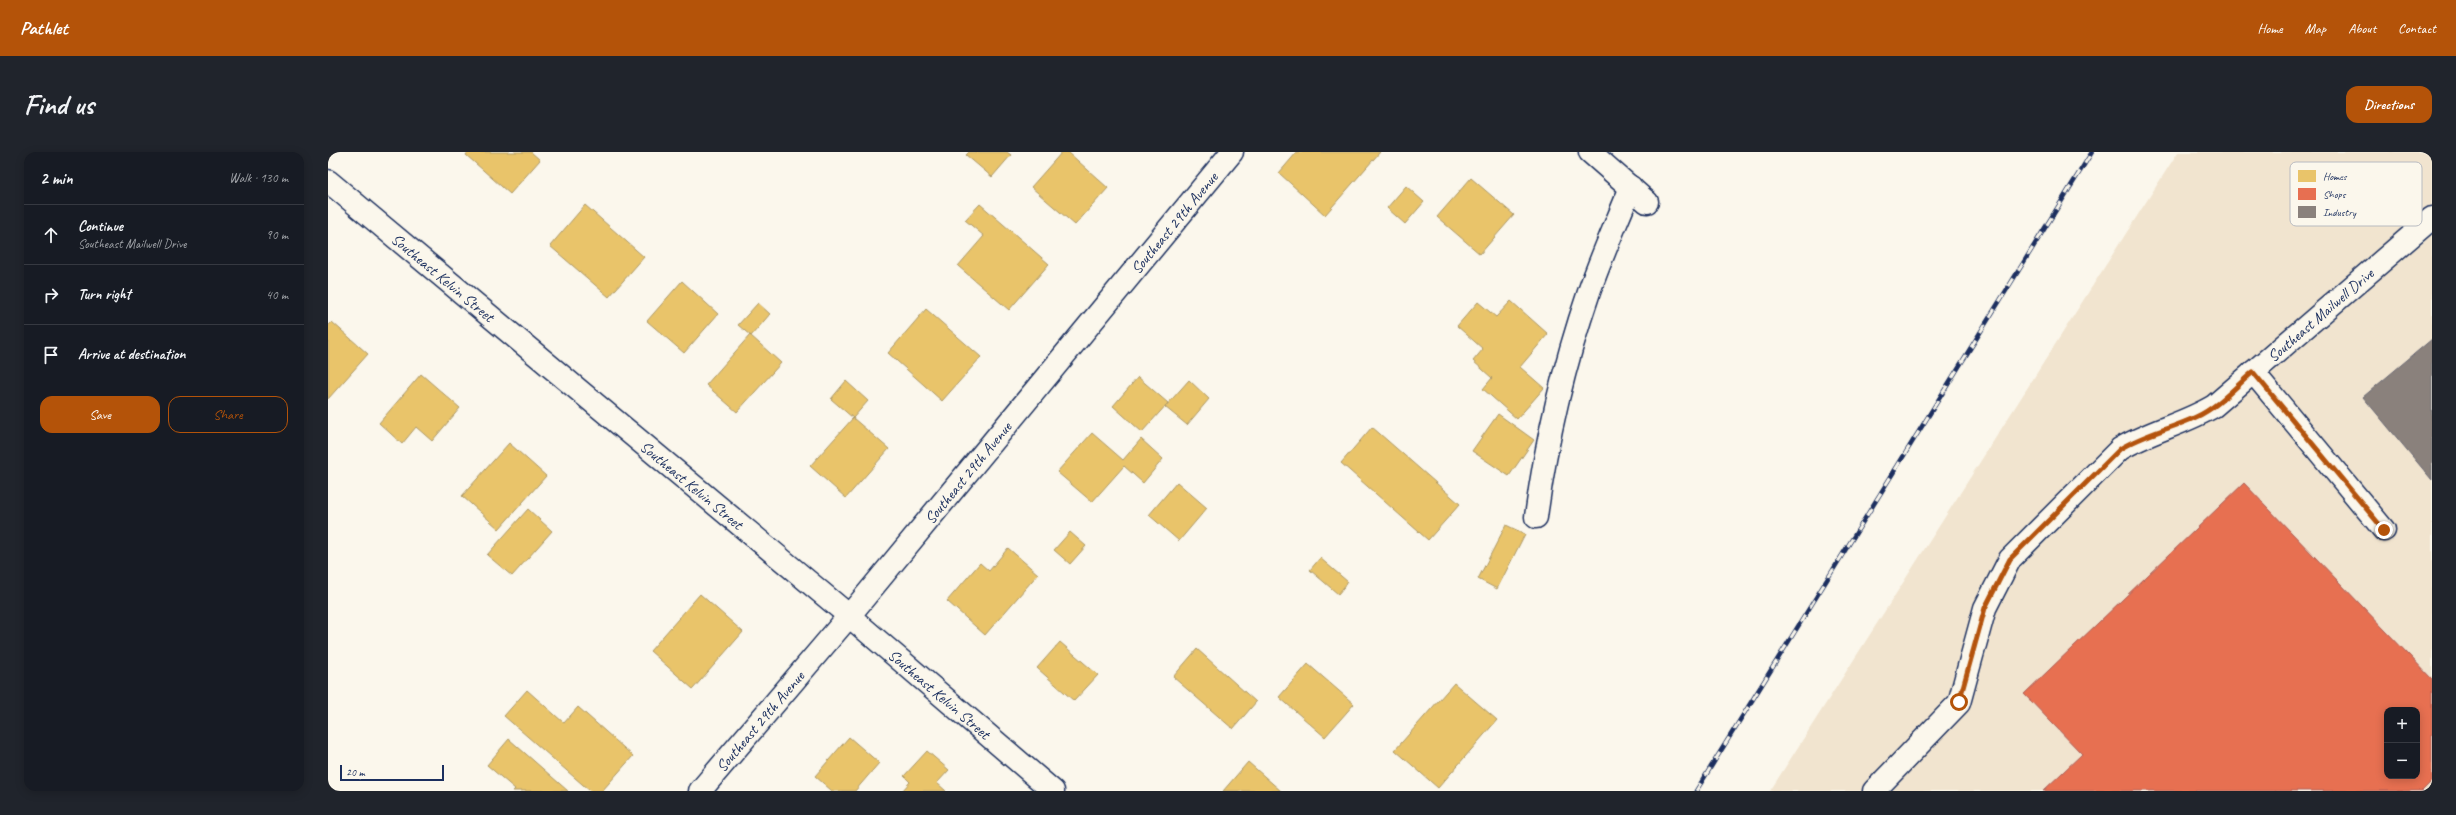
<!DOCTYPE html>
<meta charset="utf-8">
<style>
body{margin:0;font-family:Caveat,sans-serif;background:#20242c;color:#f1f3f6}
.controls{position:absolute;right:12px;bottom:12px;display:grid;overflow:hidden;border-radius:8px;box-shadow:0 2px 10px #0003}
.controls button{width:36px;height:36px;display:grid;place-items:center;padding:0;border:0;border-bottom:1px solid #363941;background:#171b24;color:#f1f3f6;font:20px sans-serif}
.scale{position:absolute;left:12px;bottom:10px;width:104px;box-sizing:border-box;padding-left:4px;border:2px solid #1b2f5e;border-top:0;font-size:11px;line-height:14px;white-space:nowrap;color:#1b2f5e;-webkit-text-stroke:3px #fbf7ec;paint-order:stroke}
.stop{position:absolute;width:12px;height:12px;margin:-9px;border:3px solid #b45309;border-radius:50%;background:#fff}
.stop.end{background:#b45309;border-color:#fff;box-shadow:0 1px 4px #0008}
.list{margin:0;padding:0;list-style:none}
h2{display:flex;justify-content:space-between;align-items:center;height:52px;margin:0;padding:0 16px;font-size:17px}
h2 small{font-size:13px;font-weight:400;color:#9ea1a6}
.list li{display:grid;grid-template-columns:26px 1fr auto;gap:12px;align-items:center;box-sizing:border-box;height:60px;padding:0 16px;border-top:1px solid #363941}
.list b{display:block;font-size:15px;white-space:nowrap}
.list p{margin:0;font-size:13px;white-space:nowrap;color:#9ea1a6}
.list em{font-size:13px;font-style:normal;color:#9ea1a6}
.actions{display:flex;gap:8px;padding:12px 16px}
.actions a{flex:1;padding:9px 0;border:1px solid #b45309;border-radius:12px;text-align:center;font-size:14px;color:#b45309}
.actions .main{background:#b45309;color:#fff}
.icon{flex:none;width:22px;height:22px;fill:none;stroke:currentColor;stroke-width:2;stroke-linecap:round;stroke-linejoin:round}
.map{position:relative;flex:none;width:2104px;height:639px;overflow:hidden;border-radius:12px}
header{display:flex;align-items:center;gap:24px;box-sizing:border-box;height:56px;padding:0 20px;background:#b45309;color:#fff}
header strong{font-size:19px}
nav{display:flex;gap:22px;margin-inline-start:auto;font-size:14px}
.intro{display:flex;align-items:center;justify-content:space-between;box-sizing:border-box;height:96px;padding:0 24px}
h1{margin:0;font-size:28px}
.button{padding:10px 18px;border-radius:12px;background:#b45309;color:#fff;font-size:14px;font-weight:700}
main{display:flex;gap:24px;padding:0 24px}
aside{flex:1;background:#171b24;border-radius:12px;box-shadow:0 2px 10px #0003}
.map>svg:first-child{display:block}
.built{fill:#f1e4cf;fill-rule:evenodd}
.homes{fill:#e9c46a;stroke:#ab9766}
.shops{fill:#e76f51;stroke:#aa5c55;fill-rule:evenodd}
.industry{fill:#8a817c;stroke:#696873}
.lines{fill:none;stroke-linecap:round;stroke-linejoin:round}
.minor-casing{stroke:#1b2f5e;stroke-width:25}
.minor{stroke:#fbf7ec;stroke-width:22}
.rail-casing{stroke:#1b2f5e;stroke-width:4.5}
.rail{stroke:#fbf7ec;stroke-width:3;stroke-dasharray:9;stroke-linecap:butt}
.route{stroke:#b45309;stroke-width:5}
.labels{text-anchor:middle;stroke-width:4;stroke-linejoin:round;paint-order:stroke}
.street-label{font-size:16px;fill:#1b2f5e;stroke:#fbf7ec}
.key{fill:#fbf7ec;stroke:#b8bbc1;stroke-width:1}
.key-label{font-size:11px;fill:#1b2f5e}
</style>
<header>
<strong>Pathlet</strong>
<nav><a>Home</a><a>Map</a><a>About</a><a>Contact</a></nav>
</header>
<div class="intro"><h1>Find us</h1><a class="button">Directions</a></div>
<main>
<aside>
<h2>2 min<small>Walk · 130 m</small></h2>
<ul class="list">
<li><svg class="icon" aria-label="ahead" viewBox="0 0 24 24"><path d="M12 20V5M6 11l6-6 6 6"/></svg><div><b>Continue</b><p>Southeast Mailwell Drive</p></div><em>90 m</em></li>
<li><svg class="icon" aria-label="right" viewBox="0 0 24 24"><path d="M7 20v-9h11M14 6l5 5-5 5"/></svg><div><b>Turn right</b></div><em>40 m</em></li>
<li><svg class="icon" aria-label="arrive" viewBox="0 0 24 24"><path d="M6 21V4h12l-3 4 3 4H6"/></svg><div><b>Arrive at destination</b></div></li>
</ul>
<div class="actions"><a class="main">Save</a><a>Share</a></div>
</aside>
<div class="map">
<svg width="2104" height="639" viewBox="0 0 2104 639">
<rect width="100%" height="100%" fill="#fbf7ec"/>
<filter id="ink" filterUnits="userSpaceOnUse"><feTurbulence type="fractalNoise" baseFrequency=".025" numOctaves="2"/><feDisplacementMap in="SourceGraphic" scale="8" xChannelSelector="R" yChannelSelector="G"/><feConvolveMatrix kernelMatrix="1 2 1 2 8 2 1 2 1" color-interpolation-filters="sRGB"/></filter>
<g filter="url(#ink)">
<path class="built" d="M1850,0H2104V634L2098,639H1442ZM2059,558H2089V624H2059Z"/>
<g class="homes">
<polygon points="140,0 203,0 212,8 182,42 138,3"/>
<polygon points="641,0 679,0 683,3 664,25 638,3"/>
<polygon points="734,0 740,0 780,36 747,73 703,35"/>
<polygon points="969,0 1052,0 997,63 951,21"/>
<polygon points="1143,26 1186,63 1152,102 1109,65"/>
<polygon points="1078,34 1096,50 1077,72 1059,56"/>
<polygon points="652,52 721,112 681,158 630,114 656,84 637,68"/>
<polygon points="257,53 316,105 281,145 222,94"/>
<polygon points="354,129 390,162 356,201 319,169"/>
<polygon points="1183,149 1220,182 1192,215 1216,236 1189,267 1155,237 1164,226 1145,209 1155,197 1129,174 1150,150 1168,165"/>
<polygon points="430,151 442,162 423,184 410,173"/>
<polygon points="598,157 653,205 614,249 560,201"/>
<polygon points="4,170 40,202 0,247 0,174"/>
<polygon points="422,183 453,211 409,260 378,233"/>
<polygon points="93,222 132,256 104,289 88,275 74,292 51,271"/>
<polygon points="810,225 840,251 814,280 785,254"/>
<polygon points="861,228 881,247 859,273 837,255"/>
<polygon points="518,229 540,249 525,266 503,247"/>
<polygon points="1170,262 1206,288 1181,324 1144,299"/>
<polygon points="525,266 561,297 518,346 482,314"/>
<polygon points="1044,275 1132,352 1100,388 1013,311"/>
<polygon points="764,281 795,308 813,287 835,307 815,331 796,314 764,350 729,320"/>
<polygon points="181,291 218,324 171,377 134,344"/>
<polygon points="849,330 879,356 851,389 821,363"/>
<polygon points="200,357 224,379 184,424 159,403"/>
<polygon points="1178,373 1197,382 1169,437 1150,427"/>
<polygon points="742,380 758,394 742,412 726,398"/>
<polygon points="680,396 710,422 657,483 619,449 652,411 661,419"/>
<polygon points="992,406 1020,430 1010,442 982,418"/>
<polygon points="372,442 415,480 365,537 322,499"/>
<polygon points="732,490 770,523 746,549 709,516"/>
<polygon points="869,497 928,550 905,577 845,525"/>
<polygon points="980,512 1026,552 997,585 951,545"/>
<polygon points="1126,531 1169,568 1110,636 1067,598"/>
<polygon points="199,538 236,571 250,555 305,604 274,639 262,639 176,564"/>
<polygon points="521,585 551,611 527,639 504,639 487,624"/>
<polygon points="181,587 240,639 185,639 187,637 159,613"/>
<polygon points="599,599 621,618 609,631 618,639 574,639 582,630 576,624"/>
<polygon points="920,610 953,639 895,639"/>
</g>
<path class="shops" d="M1916,331L2104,527V629L2094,639H1715L1754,602L1696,542ZM2059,558H2089V624H2059Z"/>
<polygon class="industry" points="2104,187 2104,328 2035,245"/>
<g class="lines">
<defs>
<g id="minor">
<polyline points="1262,0 1319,50"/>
<path id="s1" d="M0,29L513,457L725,639"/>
<polyline points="1925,220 2056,378"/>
<path d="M1208,365C1218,289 1236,213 1261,140C1273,105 1289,70 1303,35"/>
<path id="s2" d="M372,639L521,464L904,0"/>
<path id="s3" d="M1546,639L1631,551L1657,456L1682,407L1792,297C1822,279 1856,272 1886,254L2104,66"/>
</g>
</defs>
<use href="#minor" class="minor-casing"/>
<use href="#minor" class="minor"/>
<defs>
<polyline id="rail" points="1368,639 1764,0"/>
</defs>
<use href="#rail" class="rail-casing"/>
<use href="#rail" class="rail"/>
</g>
</g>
<g class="lines" filter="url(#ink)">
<path class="route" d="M1631,550L1657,456L1682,407L1792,297C1816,282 1843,277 1868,265C1890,255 1907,235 1925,220L2056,378"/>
</g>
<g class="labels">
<g class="street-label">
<text dy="6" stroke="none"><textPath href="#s2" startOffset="740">Southeast 29th Avenue</textPath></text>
<text dy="6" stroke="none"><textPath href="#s1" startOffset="150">Southeast Kelvin Street</textPath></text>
<text dy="6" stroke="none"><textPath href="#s3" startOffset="675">Southeast Mailwell Drive</textPath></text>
<text dy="6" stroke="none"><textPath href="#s2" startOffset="416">Southeast 29th Avenue</textPath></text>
<text dy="6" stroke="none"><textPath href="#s1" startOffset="474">Southeast Kelvin Street</textPath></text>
<text dy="6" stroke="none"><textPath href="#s1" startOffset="798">Southeast Kelvin Street</textPath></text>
<text dy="6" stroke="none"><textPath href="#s2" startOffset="92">Southeast 29th Avenue</textPath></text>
</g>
</g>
<rect x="1962" y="10" width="132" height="64" rx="6" class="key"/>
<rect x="1970" y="18" width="18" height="12" fill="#e9c46a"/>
<rect x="1970" y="36" width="18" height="12" fill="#e76f51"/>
<rect x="1970" y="54" width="18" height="12" fill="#8a817c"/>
<g class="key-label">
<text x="1995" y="28">Homes</text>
<text x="1995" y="46">Shops</text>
<text x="1995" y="64">Industry</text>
</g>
</svg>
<div class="controls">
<button>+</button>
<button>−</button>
</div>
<div class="scale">20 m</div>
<div class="stop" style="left:1631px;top:550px"></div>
<div class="stop end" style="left:2056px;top:378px"></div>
</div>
</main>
